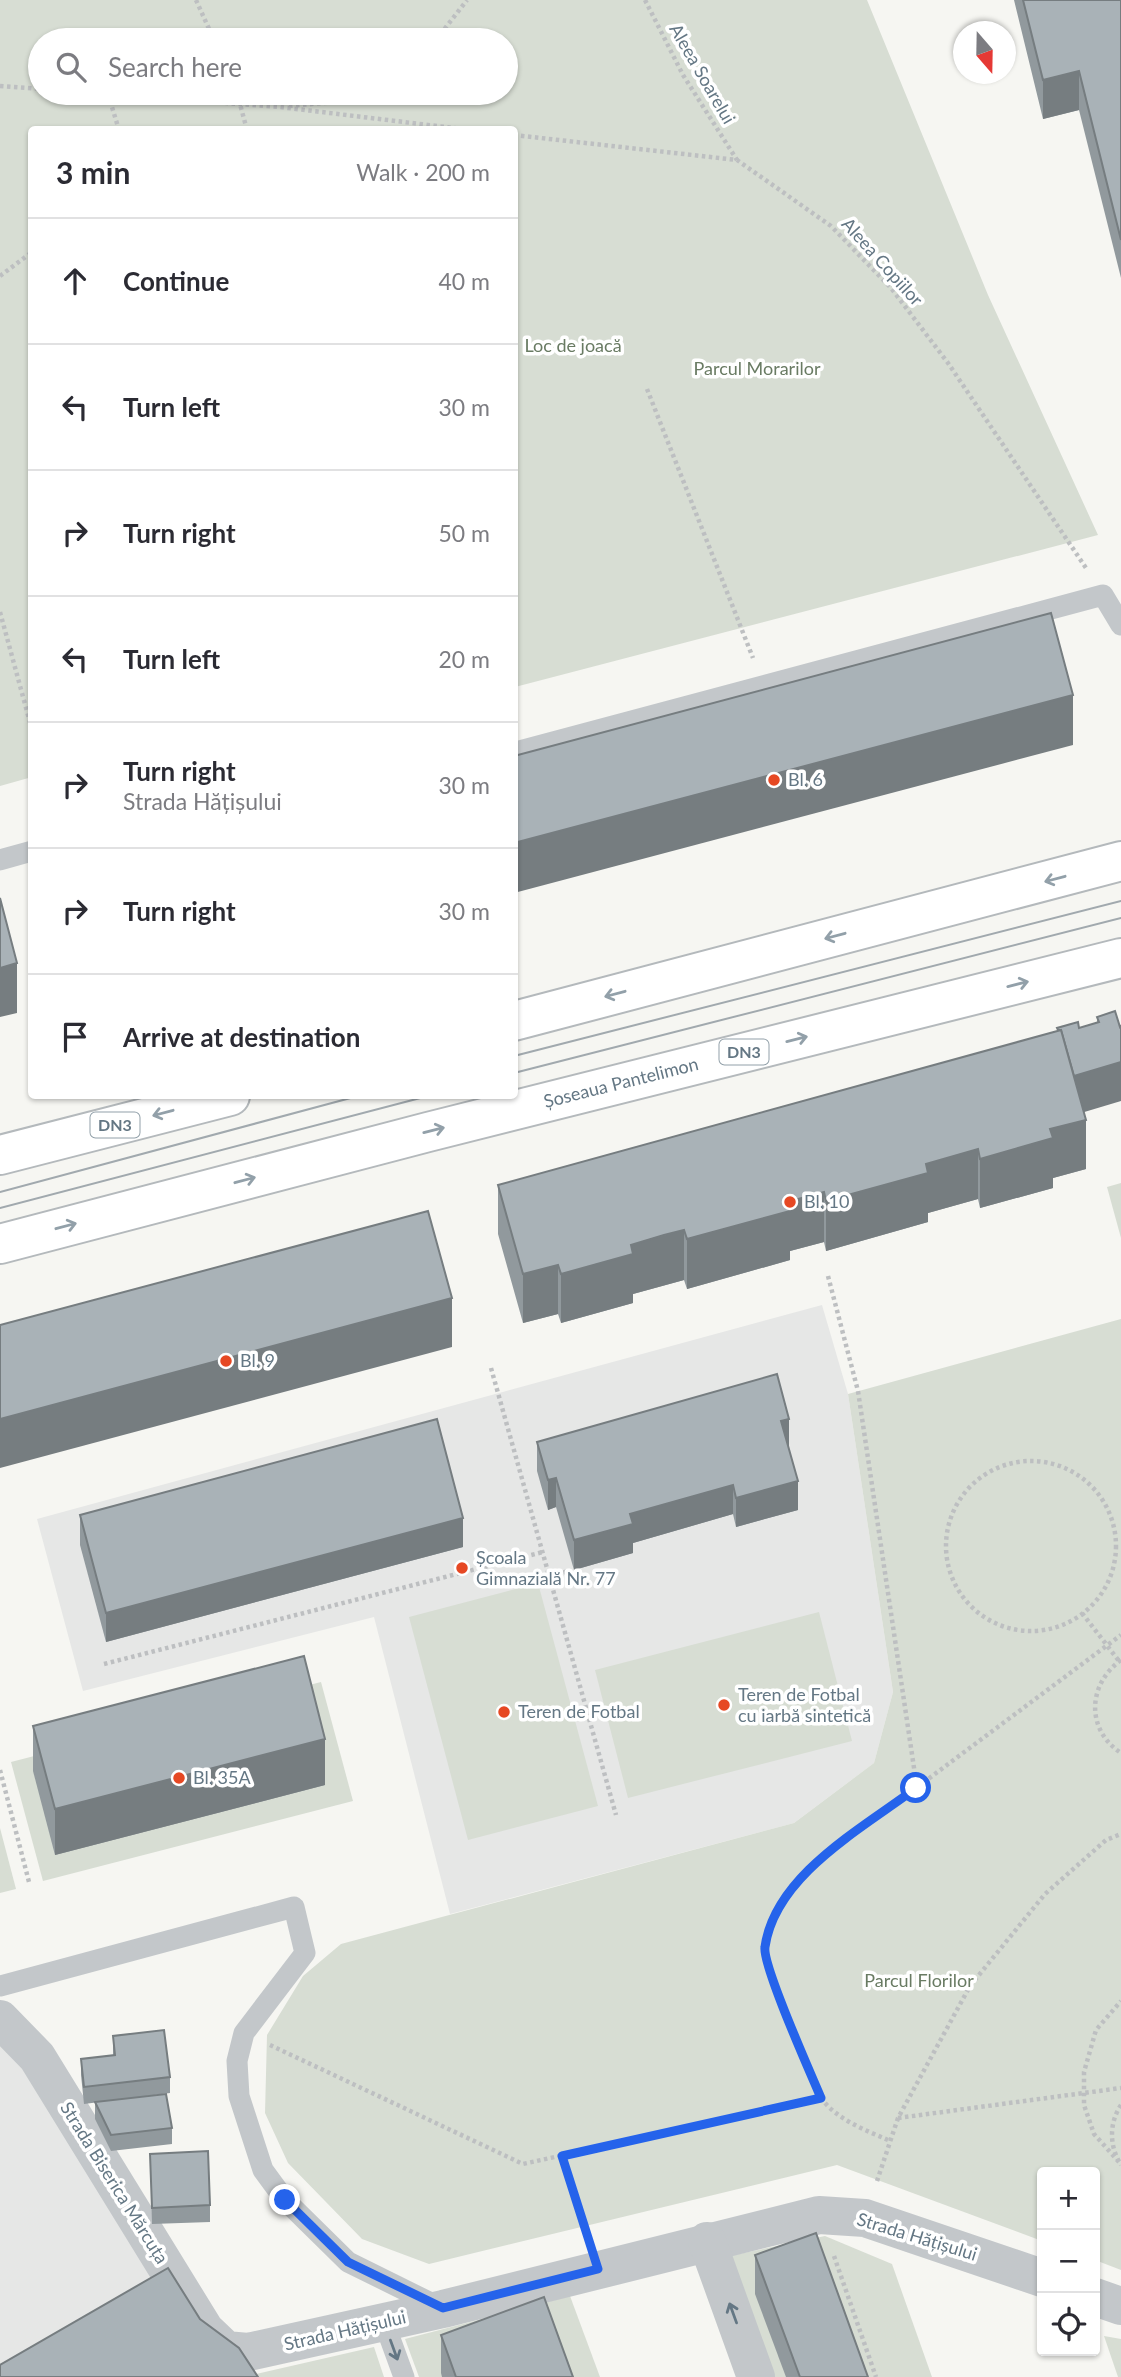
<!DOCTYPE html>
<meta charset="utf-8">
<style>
body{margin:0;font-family:Lato,sans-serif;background:#f2f2f3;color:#2b2b33}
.controls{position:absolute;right:21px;bottom:21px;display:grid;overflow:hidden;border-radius:7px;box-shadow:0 2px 5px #0004}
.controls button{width:63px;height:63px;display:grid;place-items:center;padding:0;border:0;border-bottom:2px solid #e1e1e2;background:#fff;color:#2b2b33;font:35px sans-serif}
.compass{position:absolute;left:953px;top:21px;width:63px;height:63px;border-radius:50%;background:#fff;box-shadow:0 2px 5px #0004;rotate:160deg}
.stop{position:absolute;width:21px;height:21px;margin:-16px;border:5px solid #2563eb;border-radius:50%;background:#fff}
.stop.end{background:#2563eb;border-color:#fff;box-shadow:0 2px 7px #0008}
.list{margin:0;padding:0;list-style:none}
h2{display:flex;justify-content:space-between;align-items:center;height:91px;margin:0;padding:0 28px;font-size:30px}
h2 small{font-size:23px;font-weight:400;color:#7c7c81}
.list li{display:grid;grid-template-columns:46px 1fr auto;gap:21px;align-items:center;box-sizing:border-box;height:126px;padding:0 28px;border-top:2px solid #e1e1e2}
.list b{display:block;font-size:26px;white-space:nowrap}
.list p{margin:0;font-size:23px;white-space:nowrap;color:#7c7c81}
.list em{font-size:23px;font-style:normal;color:#7c7c81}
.icon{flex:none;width:38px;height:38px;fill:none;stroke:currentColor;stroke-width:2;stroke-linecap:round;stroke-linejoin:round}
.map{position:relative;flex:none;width:1121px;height:2377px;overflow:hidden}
.search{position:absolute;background:#fff;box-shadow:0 2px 5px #0004;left:28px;top:28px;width:490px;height:77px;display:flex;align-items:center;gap:18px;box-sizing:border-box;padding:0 24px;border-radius:38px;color:#7c7c81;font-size:26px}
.panel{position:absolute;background:#fff;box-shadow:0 2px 5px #0004;left:28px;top:126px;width:490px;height:973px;border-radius:7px}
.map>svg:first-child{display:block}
.built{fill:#e6e7e6}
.green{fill:#d7ddd3;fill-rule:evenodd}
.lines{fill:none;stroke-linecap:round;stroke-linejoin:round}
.primary-casing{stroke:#b4b9bc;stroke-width:42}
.path{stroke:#bdbfc1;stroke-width:4.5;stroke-dasharray:3.5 3.5;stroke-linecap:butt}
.service{stroke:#c3c7ca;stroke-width:21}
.minor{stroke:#c3c7ca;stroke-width:38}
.primary{stroke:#fff;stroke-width:38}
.tram{stroke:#a1a9ae;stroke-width:2}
.wall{fill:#91999d}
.shaded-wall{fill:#767d80}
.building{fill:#a9b2b7;stroke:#767d80;stroke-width:2}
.oneway{stroke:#92a0a9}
.oneway2{stroke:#647784}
.route{stroke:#2563eb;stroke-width:9}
.poi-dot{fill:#e64823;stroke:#fff;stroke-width:2.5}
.labels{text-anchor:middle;stroke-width:7;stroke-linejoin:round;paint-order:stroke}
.shield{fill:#fff;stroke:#92a0a9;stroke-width:2}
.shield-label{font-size:16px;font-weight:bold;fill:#647784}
.street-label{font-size:18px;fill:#647784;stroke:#fff}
.park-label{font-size:18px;fill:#697b63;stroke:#fff}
.poi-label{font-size:18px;fill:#647784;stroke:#fff;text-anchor:start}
</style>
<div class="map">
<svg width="1121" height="2377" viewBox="0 0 1121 2377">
<rect width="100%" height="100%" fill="#f6f6f2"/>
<g class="built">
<polygon points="822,1305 848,1394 893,1692 874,1763 794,1823 450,1914 374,1617 83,1691 37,1519"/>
<polygon points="0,2042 9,2048 168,2297 0,2377"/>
</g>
<g class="green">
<path d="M0,0H867L988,295L1098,535L515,687L514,130H32V777L0,786ZM40,40H506V93H40Z"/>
<polygon points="1121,1183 1121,1238 1107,1187"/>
<polygon points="1121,1319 1121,2270 1095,2260 1095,2172 1042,2172 1042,2241 837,2165 429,2264 362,2239 288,2163 265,2113 267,2035 303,1976 341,1944 794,1823 874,1763 893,1692 848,1394"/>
<polygon points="538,1583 598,1806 468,1840 409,1617"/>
<polygon points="819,1612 852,1741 628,1798 595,1670"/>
<polygon points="321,1682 353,1801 43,1881 11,1762"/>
<polygon points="0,1828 16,1889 0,1893"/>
<polygon points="825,2236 892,2264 932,2377 768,2377 724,2257"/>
<polygon points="570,2296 600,2377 419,2377 405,2339"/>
<polygon points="1104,2336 1121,2339 1121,2377 1118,2377"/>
<polygon points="374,2347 384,2377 243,2377"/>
</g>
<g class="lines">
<defs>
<g id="primary">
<polyline points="514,1021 1121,861"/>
<polyline points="0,1155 230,1096"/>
<polyline points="0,1244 428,1132 1121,958"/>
</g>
</defs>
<use href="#primary" class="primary-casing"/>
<g class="path">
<polyline points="196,0 214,40"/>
<polyline points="645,0 683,75 737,160"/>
<polyline points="436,40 467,0"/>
<polyline points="0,86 40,89"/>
<polyline points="92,93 280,107 470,130"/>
<polyline points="237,93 247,130"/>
<polyline points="108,94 119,130"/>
<polyline points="289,106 335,102 356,93"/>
<polyline points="514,135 737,160 831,226 891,288 948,363 1086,568"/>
<polyline points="0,276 32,252"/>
<polyline points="647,389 753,658"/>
<polyline points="0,612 32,730"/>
<polyline points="828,1276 858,1391 917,1788"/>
<polyline points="491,1368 616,1815"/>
<circle cx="1031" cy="1546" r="85"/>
<polyline points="550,1577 568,1571"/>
<polyline points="1082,1613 1119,1661"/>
<path d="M1121,1660C1088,1684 1085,1729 1121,1753"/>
<polyline points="104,1664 543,1552"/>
<polyline points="0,1770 29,1882"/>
<polyline points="270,2045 523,2164 821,2098"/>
<path d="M1121,2105C1109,2123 1109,2146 1121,2165"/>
<polyline points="898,2118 1121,2088"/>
<path d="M888,2140C865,2130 836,2119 821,2098C811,2084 763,1960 765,1947C769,1915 789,1892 809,1868L1121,1635"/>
<polyline points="562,2156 587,2235"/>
<polyline points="1119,2162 1094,2134 1084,2105 1084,2072 1096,2030 1121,2001"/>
<polyline points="877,2181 898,2118 970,1986 1045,1894 1106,1840 1121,1834"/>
<polyline points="834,2256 876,2377"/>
</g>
<g class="service">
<polyline points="516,752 1103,595 1121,625"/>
<polyline points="0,860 32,851"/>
<polyline points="0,1986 294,1907 305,1953 244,2033 237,2061 239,2096 263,2170 285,2200 348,2262 441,2308"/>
<polyline points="384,2322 404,2377"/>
</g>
<g class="minor">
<polyline points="0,2019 37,2057 205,2330 226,2350 248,2352 443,2309 819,2215 865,2218 1042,2278"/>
<polyline points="707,2241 756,2377"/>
<polyline points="1095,2297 1121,2306"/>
</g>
<use href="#primary" class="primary"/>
<g class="tram">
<polyline points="514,1056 1121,901"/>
<polyline points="514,1073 1121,918"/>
<polyline points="0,1192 358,1096"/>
<polyline points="0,1208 428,1096"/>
</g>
</g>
<g class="wall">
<polygon points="1014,0 1121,0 1121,278 1079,110 1043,119"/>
<polygon points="1115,1011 1084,1112 1086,1169 1053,1178 1053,1188 980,1208 978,1199 928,1213 928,1222 826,1251 824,1242 790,1251 790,1260 687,1289 684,1280 633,1294 633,1303 561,1323 558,1314 523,1323 498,1234 498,1185 1057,1031 1057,1028 1079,1028 1097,1023 1097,1017"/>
<polygon points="537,1442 789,1448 798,1510 736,1527 733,1514 633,1543 633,1553 574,1570 556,1507 548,1510 537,1471"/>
<polygon points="80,1515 463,1547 106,1642 80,1545"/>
<polygon points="33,1726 325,1785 55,1855 33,1771"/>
<polygon points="113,2036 170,2077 170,2093 84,2104 81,2075 81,2059 113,2055"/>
<polygon points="95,2102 172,2128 172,2144 111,2151 95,2119"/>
<polygon points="150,2154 210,2205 210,2222 152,2224"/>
<polygon points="755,2255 868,2377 786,2377 755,2294"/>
<polygon points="441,2335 573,2377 442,2377 441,2373"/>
</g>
<g class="shaded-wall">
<polygon points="1079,71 1079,110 1043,119 1043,80"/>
<polygon points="1073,695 1073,745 514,893 514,843"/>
<polygon points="17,963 17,1013 0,1017 0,968"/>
<polygon points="1121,1062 1121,1101 1071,1116 1071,1077"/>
<polygon points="1086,1120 1086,1169 1053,1178 1053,1188 980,1208 980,1159 1050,1129"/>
<polygon points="978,1149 978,1199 928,1213 928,1222 826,1251 826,1201 926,1164"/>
<polygon points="824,1192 824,1242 790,1251 790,1260 687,1289 687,1239 787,1202"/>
<polygon points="684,1230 684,1280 633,1294 633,1303 561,1323 561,1274 631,1245"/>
<polygon points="558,1265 558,1314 523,1323 523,1274"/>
<polygon points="452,1298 452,1347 0,1468 0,1419"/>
<polygon points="789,1419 789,1448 781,1451 781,1421"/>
<polygon points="556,1478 556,1507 548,1510 548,1480"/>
<polygon points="798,1481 798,1510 736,1527 736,1498"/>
<polygon points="733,1485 733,1514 633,1543 633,1553 574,1570 574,1540 630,1514"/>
<polygon points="463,1518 463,1547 106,1642 106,1613"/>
<polygon points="325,1739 325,1785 55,1855 55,1809"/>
</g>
<g class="building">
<polygon points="1023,0 1121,0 1121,240 1079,71 1043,80"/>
<polygon points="1051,613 1073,695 514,843 514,756"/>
<polygon points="0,898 17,963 0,968"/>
<polygon points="1115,1011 1120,1027 1121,1026 1121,1062 1074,1076 1061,1030 1058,1030 1057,1028 1078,1022 1079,1028 1099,1022 1097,1017"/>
<polygon points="1061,1030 1086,1120 1050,1129 1053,1138 980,1159 978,1149 926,1164 928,1173 826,1201 824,1192 787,1202 790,1211 687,1239 684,1230 664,1235 631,1245 633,1254 561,1274 558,1265 523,1274 498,1185"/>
<polygon points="428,1211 452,1298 0,1419 0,1325"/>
<polygon points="777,1374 789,1419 781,1421 798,1481 736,1498 733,1485 630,1514 633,1524 574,1540 556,1478 548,1480 537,1442"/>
<polygon points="437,1419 463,1518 106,1613 80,1515"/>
<polygon points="304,1656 325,1739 55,1809 33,1726"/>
<polygon points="164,2030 170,2077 84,2087 81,2059 115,2055 113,2036"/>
<polygon points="166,2094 172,2128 111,2135 95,2102"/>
<polygon points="208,2151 210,2205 152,2208 150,2154"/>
<polygon points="816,2233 868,2377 800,2377 755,2255"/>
<polygon points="168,2268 200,2319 239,2348 258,2377 0,2377 0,2365"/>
<polygon points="544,2297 573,2377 456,2377 441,2335"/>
</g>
<defs><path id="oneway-shaft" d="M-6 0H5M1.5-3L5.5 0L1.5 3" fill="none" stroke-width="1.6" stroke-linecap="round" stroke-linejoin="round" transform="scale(1.75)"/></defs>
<g class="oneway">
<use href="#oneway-shaft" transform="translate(1055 879) rotate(165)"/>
<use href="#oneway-shaft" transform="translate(835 936) rotate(165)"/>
<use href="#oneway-shaft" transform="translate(1018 984) rotate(-14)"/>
<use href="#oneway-shaft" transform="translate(615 994) rotate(165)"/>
<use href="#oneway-shaft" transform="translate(797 1039) rotate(-14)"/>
<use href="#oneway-shaft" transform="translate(163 1113) rotate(165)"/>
<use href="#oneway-shaft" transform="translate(434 1130) rotate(-14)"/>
<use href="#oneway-shaft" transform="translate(245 1180) rotate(-15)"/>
<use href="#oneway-shaft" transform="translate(66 1226) rotate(-15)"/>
</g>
<g class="oneway2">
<use href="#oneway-shaft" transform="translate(733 2313) rotate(-110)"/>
<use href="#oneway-shaft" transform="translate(394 2350) rotate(70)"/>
</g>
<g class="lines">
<path class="route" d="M285,2200L348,2262L443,2308L598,2269L562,2156L821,2098C811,2074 762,1965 765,1947C775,1875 863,1828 916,1788"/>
</g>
<g class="poi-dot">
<circle cx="774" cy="780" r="7"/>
<circle cx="790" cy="1202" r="7"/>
<circle cx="226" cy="1361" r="7"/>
<circle cx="462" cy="1568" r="7"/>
<circle cx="724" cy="1705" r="7"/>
<circle cx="504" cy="1712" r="7"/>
<circle cx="179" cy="1778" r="7"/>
</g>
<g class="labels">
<g class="shield">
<rect x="719.5" y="1039.5" width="49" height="25" rx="5"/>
<rect x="90.5" y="1112.5" width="49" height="25" rx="5"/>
</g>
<g class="shield-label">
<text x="744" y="1058">DN3</text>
<text x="115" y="1131">DN3</text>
</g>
<g class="street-label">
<text transform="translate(702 74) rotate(60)" y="6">Aleea Soarelui</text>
<text transform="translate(882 262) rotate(48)" y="6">Aleea Copiilor</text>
<text transform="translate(621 1083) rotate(-14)" y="6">Șoseaua Pantelimon</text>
<text transform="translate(114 2183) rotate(58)" y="6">Strada Biserica Mărcuța</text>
<text transform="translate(917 2237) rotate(17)" y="6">Strada Hățișului</text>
<text transform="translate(345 2331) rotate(-13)" y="6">Strada Hățișului</text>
</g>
<g class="park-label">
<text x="573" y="352">Loc de joacă</text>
<text x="757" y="375">Parcul Morarilor</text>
<text x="919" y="1987">Parcul Florilor</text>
</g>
<g class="poi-label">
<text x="788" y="786">Bl. 6</text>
<text x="804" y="1208">Bl. 10</text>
<text x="240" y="1367">Bl. 9</text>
<text x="476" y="1564">Școala<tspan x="476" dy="21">Gimnazială Nr. 77</tspan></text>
<text x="738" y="1701">Teren de Fotbal<tspan x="738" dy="21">cu iarbă sintetică</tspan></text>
<text x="518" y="1718">Teren de Fotbal</text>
<text x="193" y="1784">Bl. 35A</text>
</g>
</g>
</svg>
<div class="controls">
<button>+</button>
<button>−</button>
<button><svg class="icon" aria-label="locate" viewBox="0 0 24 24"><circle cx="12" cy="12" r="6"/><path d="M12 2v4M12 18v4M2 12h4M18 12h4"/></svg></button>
</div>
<svg class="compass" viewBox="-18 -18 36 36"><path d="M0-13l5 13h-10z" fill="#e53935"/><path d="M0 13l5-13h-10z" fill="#7c7c81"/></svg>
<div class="stop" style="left:916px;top:1788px"></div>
<div class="stop end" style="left:285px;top:2200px"></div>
<div class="search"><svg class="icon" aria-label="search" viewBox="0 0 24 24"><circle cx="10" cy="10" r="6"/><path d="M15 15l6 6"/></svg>Search here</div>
<section class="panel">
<h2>3 min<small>Walk · 200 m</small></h2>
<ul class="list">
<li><svg class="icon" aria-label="ahead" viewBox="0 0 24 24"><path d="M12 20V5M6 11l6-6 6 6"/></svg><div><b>Continue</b></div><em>40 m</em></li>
<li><svg class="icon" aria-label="left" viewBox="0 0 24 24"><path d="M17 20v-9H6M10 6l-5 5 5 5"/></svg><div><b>Turn left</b></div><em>30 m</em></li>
<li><svg class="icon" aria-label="right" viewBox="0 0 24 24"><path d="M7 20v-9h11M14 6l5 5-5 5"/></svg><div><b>Turn right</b></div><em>50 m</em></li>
<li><svg class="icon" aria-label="left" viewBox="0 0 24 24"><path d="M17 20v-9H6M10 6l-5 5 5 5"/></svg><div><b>Turn left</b></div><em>20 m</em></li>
<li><svg class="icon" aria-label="right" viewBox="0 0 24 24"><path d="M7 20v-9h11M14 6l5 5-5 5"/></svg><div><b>Turn right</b><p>Strada Hățișului</p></div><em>30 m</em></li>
<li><svg class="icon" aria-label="right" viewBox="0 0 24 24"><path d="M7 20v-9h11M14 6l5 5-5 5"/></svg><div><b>Turn right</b></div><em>30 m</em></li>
<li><svg class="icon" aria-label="arrive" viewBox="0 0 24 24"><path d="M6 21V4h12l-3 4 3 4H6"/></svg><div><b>Arrive at destination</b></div></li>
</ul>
</section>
</div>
